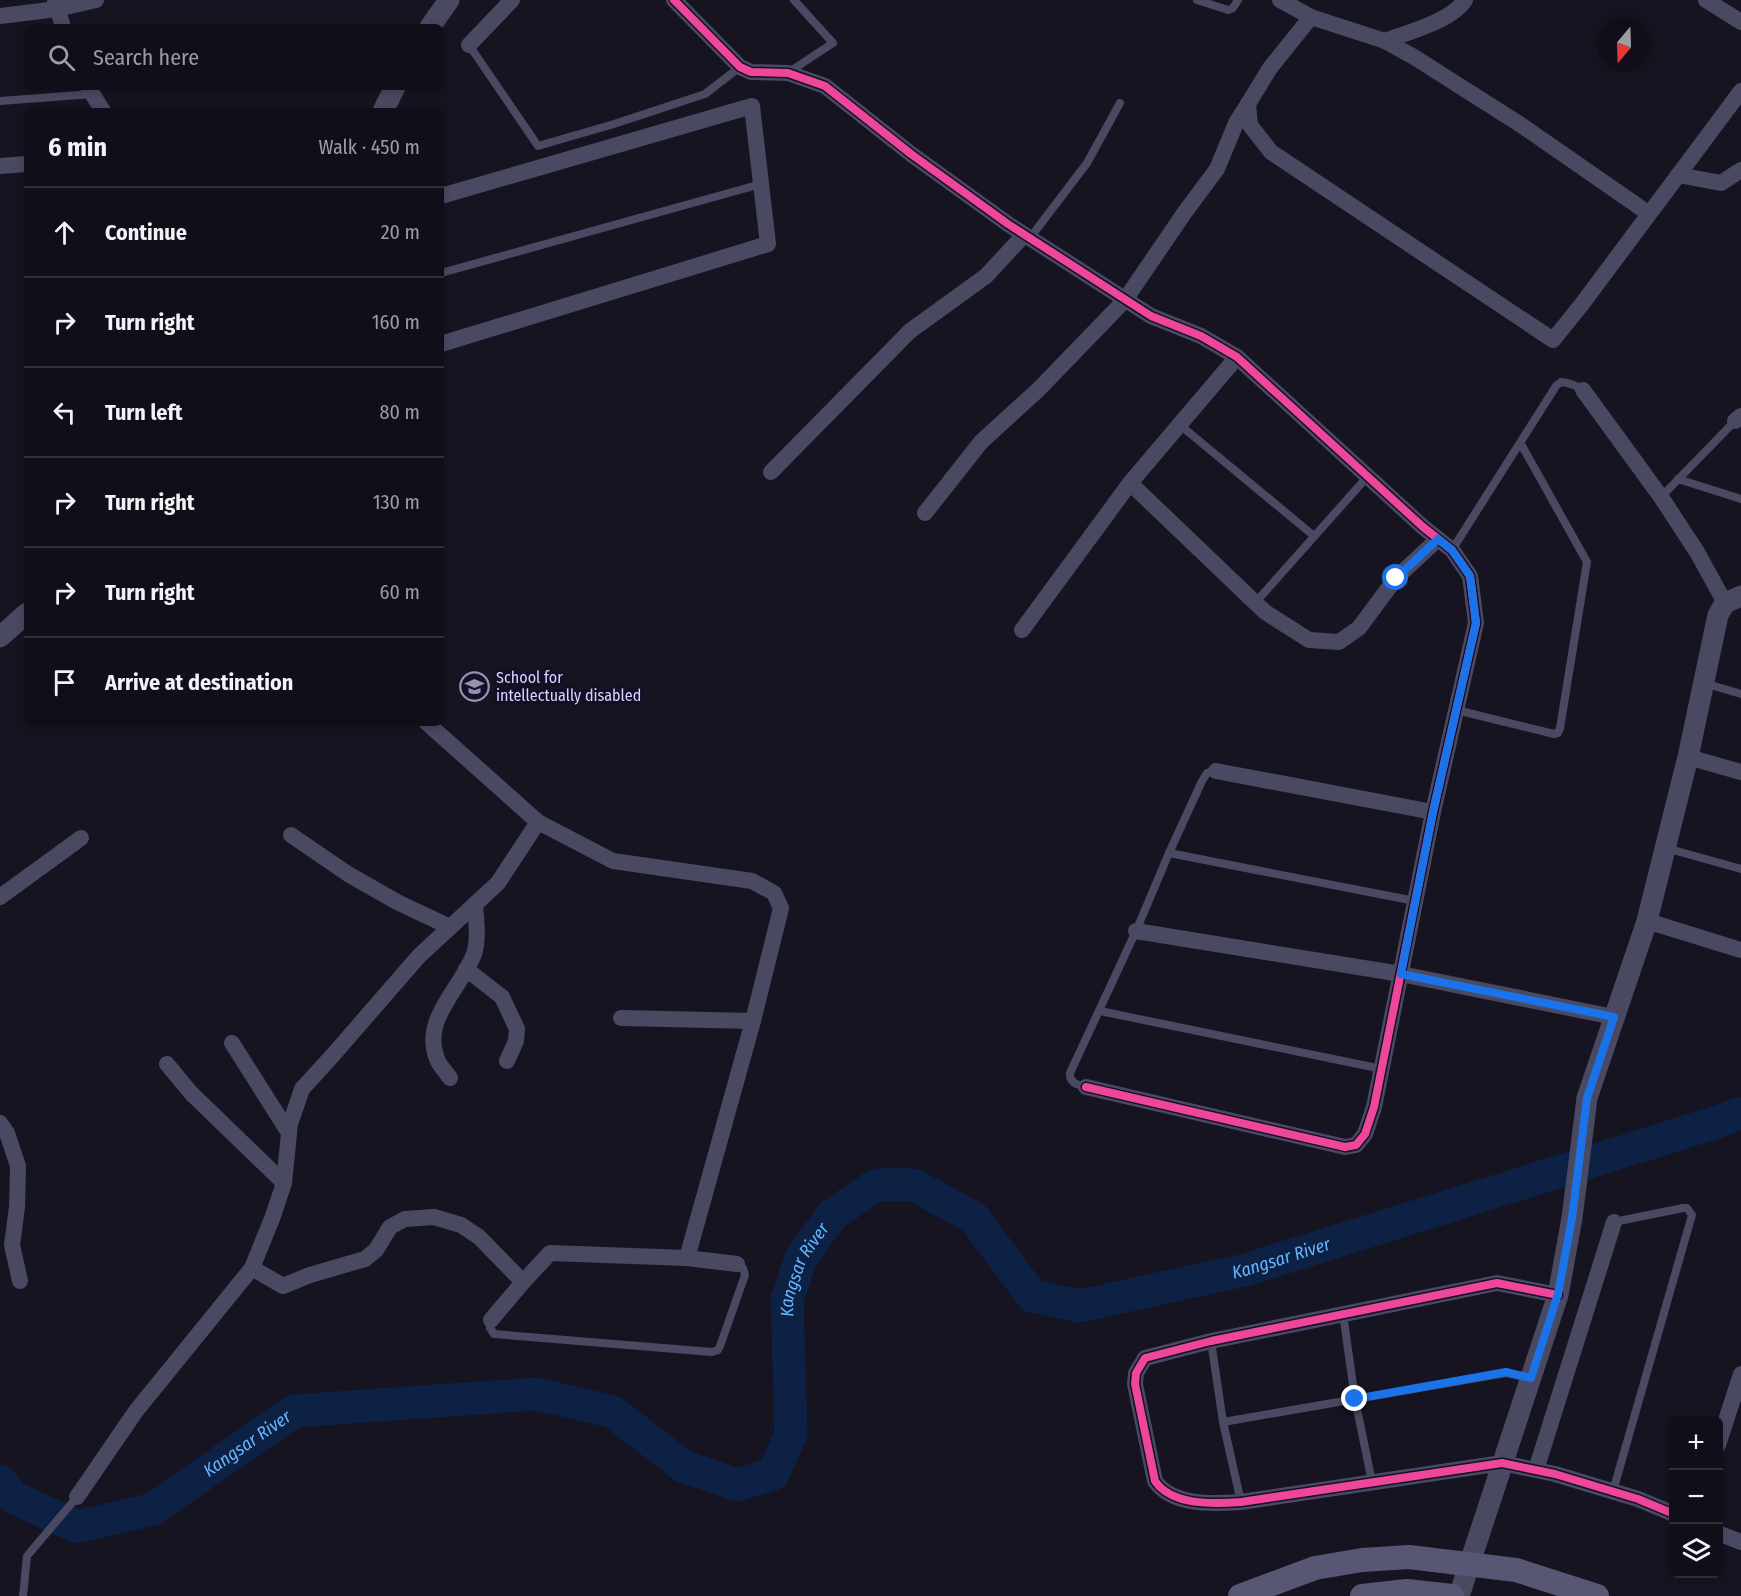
<!DOCTYPE html>
<meta charset="utf-8">
<style>
body{margin:0;font-family:"Fira Sans Condensed",sans-serif;background:#1e1d26;color:#f1f3f6}
.controls{position:absolute;right:18px;bottom:18px;display:grid;overflow:hidden;border-radius:9px;box-shadow:0 3px 9px #0003}
.controls button{width:54px;height:54px;display:grid;place-items:center;padding:0;border:0;border-bottom:2px solid #302f38;background:#100f19;color:#f1f3f6;font:30px sans-serif}
.compass{position:absolute;left:1597px;top:18px;width:54px;height:54px;border-radius:50%;background:#100f19;box-shadow:0 3px 9px #0003;rotate:199deg}
.stop{position:absolute;width:18px;height:18px;margin:-14px;border:4px solid #1a73e8;border-radius:50%;background:#fff}
.stop.end{background:#1a73e8;border-color:#fff;box-shadow:0 2px 6px #0008}
.list{margin:0;padding:0;list-style:none}
h2{display:flex;justify-content:space-between;align-items:center;height:78px;margin:0;padding:0 24px;font-size:26px}
h2 small{font-size:20px;font-weight:400;color:#9c9ca2}
.list li{display:grid;grid-template-columns:39px 1fr auto;gap:18px;align-items:center;box-sizing:border-box;height:90px;padding:0 24px;border-top:2px solid #302f38}
.list b{display:block;font-size:22px;white-space:nowrap}
.list em{font-size:20px;font-style:normal;color:#9c9ca2}
.icon{flex:none;width:33px;height:33px;fill:none;stroke:currentColor;stroke-width:2;stroke-linecap:round;stroke-linejoin:round}
.map{position:relative;flex:none;width:1741px;height:1596px;overflow:hidden}
.search{position:absolute;background:#100f19;box-shadow:0 3px 9px #0003;left:24px;top:24px;width:420px;height:66px;display:flex;align-items:center;gap:15px;box-sizing:border-box;padding:0 21px;border-radius:9px;color:#9c9ca2;font-size:22px}
.panel{position:absolute;background:#100f19;box-shadow:0 3px 9px #0003;left:24px;top:108px;width:420px;height:618px;border-radius:9px}
.map>svg:first-child{display:block}
.lines{fill:none;stroke-linecap:round;stroke-linejoin:round}
.river{stroke:#0d2144;stroke-width:33}
.service{stroke:#4a4962;stroke-width:8}
.minor{stroke:#4a4962;stroke-width:16}
.tertiary{stroke:#4a4962;stroke-width:21}
.secondary{stroke:#575674;stroke-width:24}
.cycleway-casing{stroke:#130f26;stroke-width:11}
.cycleway{stroke:#ed469a;stroke-width:8}
.route{stroke:#1a73e8;stroke-width:8}
.labels{text-anchor:middle;stroke-width:6;stroke-linejoin:round;paint-order:stroke}
.poi-label{font-size:16px;fill:#d9d4ff;stroke:#130f26;text-anchor:start}
.water-label{font-size:18px;font-style:italic;fill:#62b6ff;stroke:#130f26}
</style>
<div class="map">
<svg width="1741" height="1596" viewBox="0 0 1741 1596">
<rect width="100%" height="100%" fill="#161421"/>
<g class="lines">
<path class="river" id="s1" d="M0,1481L13,1497L77,1527L153,1509L294,1411L537,1394L613,1412L683,1466L737,1485L773,1474L791,1434L787,1300L801,1258L832,1215L876,1185H914L974,1218L1032,1296L1080,1306L1245,1270L1714,1123L1741,1113"/>
<g class="service">
<polyline points="1197,0 1228,10 1233,8 1238,0"/>
<polyline points="469,45 538,146 614,124 705,94 740,67"/>
<polyline points="789,72 833,43 794,0"/>
<polyline points="0,101 92,94"/>
<polyline points="1030,238 1087,163 1120,103"/>
<polyline points="441,273 761,184"/>
<polyline points="1180,425 1314,536"/>
<polyline points="1678,479 1741,499"/>
<polyline points="1661,497 1735,421"/>
<path d="M1452,550L1556,386L1561,382C1570,383 1576,385 1583,390"/>
<polyline points="1255,603 1368,476"/>
<polyline points="1704,683 1741,694"/>
<polyline points="1456,710 1554,734 1558,733 1560,728 1587,562 1521,444"/>
<polyline points="1666,848 1741,869"/>
<polyline points="1169,853 1415,901"/>
<polyline points="1100,1011 1382,1069"/>
<path d="M1086,1087C1078,1085 1069,1083 1070,1073L1136,931L1169,853L1202,781L1207,773L1216,771"/>
<polyline points="1343,1314 1355,1399 1372,1482"/>
<polyline points="491,1320 490,1328 494,1334 712,1352 718,1350 720,1346 745,1275 743,1268 737,1264"/>
<polyline points="1211,1341 1223,1422 1241,1502"/>
<polyline points="1223,1422 1506,1373 1530,1378"/>
<polyline points="1613,1491 1692,1215 1687,1208 1683,1208 1614,1222"/>
<polyline points="23,1596 27,1556 77,1497"/>
</g>
<g class="minor">
<polyline points="55,0 63,27"/>
<polyline points="674,0 740,67 751,72 788,73 825,86 911,154 1008,224 1151,316 1201,336 1237,357 1423,527 1452,550 1470,576 1476,623 1433,812 1374,1107 1365,1134 1356,1145 1345,1147 1086,1087"/>
<polyline points="1280,0 1311,17 1385,41 1414,57 1521,125 1648,213"/>
<polyline points="1706,0 1741,22"/>
<polyline points="0,16 57,9 96,0"/>
<polyline points="1311,17 1270,68 1248,104 1250,125 1271,152 1553,340 1582,304 1741,91"/>
<path d="M1385,41C1408,32 1452,21 1465,0"/>
<polyline points="469,45 512,0"/>
<polyline points="88,87 103,111"/>
<polyline points="0,166 27,164"/>
<polyline points="1678,175 1721,183 1741,170"/>
<polyline points="441,196 752,106 768,244 441,344"/>
<polyline points="1583,390 1661,497 1697,552 1725,603"/>
<polyline points="1735,421 1741,416"/>
<polyline points="771,472 910,331 986,276 1024,235"/>
<polyline points="1130,483 1265,612 1309,640 1339,642 1359,628 1396,578 1438,539"/>
<polyline points="925,513 981,442 1039,389 1125,300 1185,212 1217,169 1236,123 1248,104"/>
<polyline points="1022,630 1130,483 1237,357"/>
<polyline points="427,723 538,822 613,861 752,881 774,893 781,908 753,1021 687,1258"/>
<polyline points="1688,757 1741,772"/>
<polyline points="1216,771 1433,812"/>
<polyline points="291,835 348,874 397,902 450,927"/>
<polyline points="0,897 81,838"/>
<polyline points="1647,921 1741,950"/>
<polyline points="1136,931 1401,974 1614,1017"/>
<polyline points="466,969 502,997 517,1029 516,1041 507,1061"/>
<polyline points="621,1018 753,1021"/>
<polyline points="232,1043 289,1133"/>
<polyline points="167,1064 191,1093 284,1183"/>
<path d="M450,1078C446,1072 439,1065 437,1059C421,1019 461,989 474,954C479,939 476,920 475,904"/>
<polyline points="0,1123 7,1133 18,1166 17,1207 12,1245 20,1281"/>
<polyline points="252,1268 283,1286 310,1275 365,1259 376,1250 390,1227 405,1219 434,1217 461,1225 479,1237 523,1282"/>
<path d="M1558,1295L1497,1283L1211,1341L1145,1358L1136,1373L1135,1384L1155,1481C1172,1506 1214,1504 1241,1502L1502,1463L1555,1474L1638,1499L1674,1514"/>
<polyline points="491,1320 523,1282 550,1253 687,1258 737,1264"/>
<polyline points="1718,1445 1741,1374"/>
<polyline points="1536,1470 1614,1222"/>
<polyline points="77,1497 136,1411 252,1268 273,1216 284,1183 290,1124 302,1089 333,1055 419,956 498,883 538,822"/>
<polyline points="1718,1533 1741,1542"/>
</g>
<g class="tertiary">
<polyline points="430,27 449,0"/>
<polyline points="383,111 395,87"/>
<polyline points="0,637 27,613"/>
<polyline points="1459,1596 1558,1295 1572,1218 1587,1098 1647,921 1688,757 1718,615 1725,603 1741,596"/>
</g>
<g class="secondary">
<polyline points="1240,1596 1315,1568 1362,1560 1409,1557 1516,1570 1597,1596"/>
<polyline points="1362,1596 1407,1591 1452,1596"/>
</g>
<defs>
<g id="cycleway">
<polyline points="674,0 740,67 751,72 788,73 825,86 911,154 1008,224 1151,316 1201,336 1237,357 1423,527 1452,550 1470,576 1476,623 1433,812 1374,1107 1365,1134 1356,1145 1345,1147 1086,1087"/>
<path d="M1558,1295L1497,1283L1211,1341L1145,1358L1136,1373L1135,1384L1155,1481C1172,1506 1214,1504 1241,1502L1502,1463L1555,1474L1638,1499L1674,1514"/>
</g>
</defs>
<use href="#cycleway" class="cycleway-casing"/>
<use href="#cycleway" class="cycleway"/>
</g>
<g class="lines">
<polyline class="route" points="1355,1399 1506,1372 1531,1378 1558,1294 1572,1218 1587,1098 1614,1017 1401,974 1433,812 1476,623 1470,576 1452,550 1438,539 1396,578"/>
</g>
<defs>
<symbol id="school-ring" viewBox="-11 -11 22 22"><circle r="9.5" fill="#130f26" stroke="#9591b1" stroke-width="1.5"/><path d="M0-5L7-2L0 1L-7-2ZM-4 1L0 2.5L4 1V4Q0 6-4 4Z" fill="#9591b1"/></symbol>
</defs>
<g fill-rule="evenodd">
<use href="#school-ring" x="458" y="670" width="33" height="33"/>
</g>
<g class="labels">
<g class="poi-label">
<text x="496" y="683">School for<tspan x="496" dy="18">intellectually disabled</tspan></text>
</g>
<g class="water-label">
<text dy="6" stroke="none"><textPath href="#s1" startOffset="1634">Kangsar River</textPath></text>
<text dy="6" stroke="none"><textPath href="#s1" startOffset="1058">Kangsar River</textPath></text>
<text dy="6" stroke="none"><textPath href="#s1" startOffset="284">Kangsar River</textPath></text>
</g>
</g>
</svg>
<div class="controls">
<button>+</button>
<button>−</button>
<button><svg class="icon" aria-label="layers" viewBox="0 0 24 24"><path d="M12 4l9 5-9 5-9-5zM3 14l9 5 9-5"/></svg></button>
</div>
<svg class="compass" viewBox="-18 -18 36 36"><path d="M0-13l5 13h-10z" fill="#e53935"/><path d="M0 13l5-13h-10z" fill="#9c9ca2"/></svg>
<div class="stop" style="left:1396px;top:578px"></div>
<div class="stop end" style="left:1355px;top:1399px"></div>
<div class="search"><svg class="icon" aria-label="search" viewBox="0 0 24 24"><circle cx="10" cy="10" r="6"/><path d="M15 15l6 6"/></svg>Search here</div>
<section class="panel">
<h2>6 min<small>Walk · 450 m</small></h2>
<ul class="list">
<li><svg class="icon" aria-label="ahead" viewBox="0 0 24 24"><path d="M12 20V5M6 11l6-6 6 6"/></svg><div><b>Continue</b></div><em>20 m</em></li>
<li><svg class="icon" aria-label="right" viewBox="0 0 24 24"><path d="M7 20v-9h11M14 6l5 5-5 5"/></svg><div><b>Turn right</b></div><em>160 m</em></li>
<li><svg class="icon" aria-label="left" viewBox="0 0 24 24"><path d="M17 20v-9H6M10 6l-5 5 5 5"/></svg><div><b>Turn left</b></div><em>80 m</em></li>
<li><svg class="icon" aria-label="right" viewBox="0 0 24 24"><path d="M7 20v-9h11M14 6l5 5-5 5"/></svg><div><b>Turn right</b></div><em>130 m</em></li>
<li><svg class="icon" aria-label="right" viewBox="0 0 24 24"><path d="M7 20v-9h11M14 6l5 5-5 5"/></svg><div><b>Turn right</b></div><em>60 m</em></li>
<li><svg class="icon" aria-label="arrive" viewBox="0 0 24 24"><path d="M6 21V4h12l-3 4 3 4H6"/></svg><div><b>Arrive at destination</b></div></li>
</ul>
</section>
</div>
